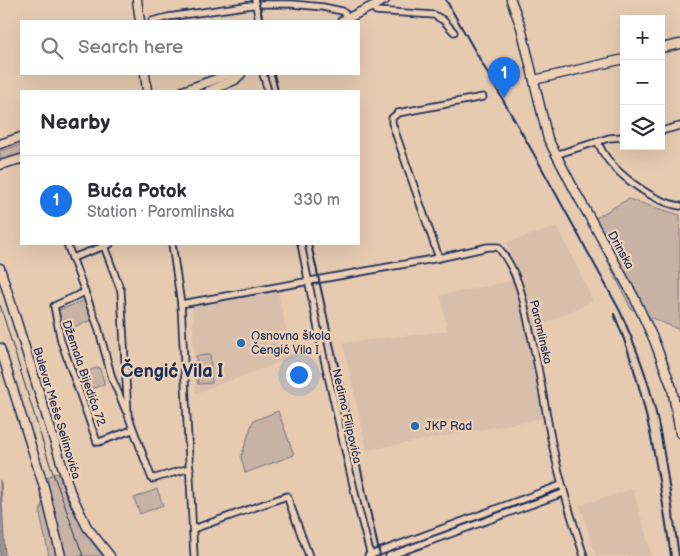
<!DOCTYPE html>
<meta charset="utf-8">
<style>
body{margin:0;font-family:"Balsamiq Sans",sans-serif;background:#f2f2f3;color:#2b2b33}
.controls{position:absolute;right:15px;top:15px;display:grid;overflow:hidden;border-radius:0px;box-shadow:0 5px 20px #0002}
.controls button{width:45px;height:45px;display:grid;place-items:center;padding:0;border:0;border-bottom:1px solid #e1e1e2;background:#fff;color:#2b2b33;font:25px sans-serif}
.you{position:absolute;left:298px;top:374px;width:18px;height:18px;margin:-12px;border:4px solid #fff;border-radius:50%;background:#1a73e8;box-shadow:0 0 0 8px #1a73e833}
.badge{display:grid;place-items:center;width:32px;height:32px;border-radius:50%;background:#1a73e8;color:#fff;font-size:16px;font-weight:700}
.pin{position:absolute;translate:-50% -41px;filter:drop-shadow(0 1px 2px #0008)}
.pin::after{content:'';position:absolute;top:26px;width:18px;height:15px;background:inherit;clip-path:polygon(0 0,100% 0,50% 100%)}
.list{margin:0;padding:0;list-style:none}
h2{display:flex;justify-content:space-between;align-items:center;height:65px;margin:0;padding:0 20px;font-size:21px}
h2 small{font-size:16px;font-weight:400;color:#7c7c81}
.list li{display:grid;grid-template-columns:32px 1fr auto;gap:15px;align-items:center;box-sizing:border-box;height:90px;padding:0 20px;border-top:1px solid #e1e1e2}
.list b{display:block;font-size:19px;white-space:nowrap}
.list p{margin:0;font-size:16px;white-space:nowrap;color:#7c7c81}
.list em{font-size:16px;font-style:normal;color:#7c7c81}
.icon{flex:none;width:28px;height:28px;fill:none;stroke:currentColor;stroke-width:2;stroke-linecap:round;stroke-linejoin:round}
.map{position:relative;flex:none;width:680px;height:556px;overflow:hidden}
.search{position:absolute;background:#fff;box-shadow:0 5px 20px #0002;left:20px;top:20px;width:340px;height:55px;display:flex;align-items:center;gap:12px;box-sizing:border-box;padding:0 18px;border-radius:0px;color:#7c7c81;font-size:19px}
.panel{position:absolute;background:#fff;box-shadow:0 5px 20px #0002;left:20px;top:90px;width:340px;height:155px;border-radius:0px}
.map>svg:first-child{display:block}
.built{fill:#d7bfab}
.green{fill:#c8b3a5;stroke:#727182}
.water{fill:#a09595;stroke:#6b6c7f}
.lines{fill:none;stroke-linecap:round;stroke-linejoin:round}
.street-casing{stroke:#1b2f5e;stroke-width:9}
.secondary-casing{stroke:#1b2f5e;stroke-width:11}
.street{stroke:#eed1b4;stroke-width:5.5}
.secondary{stroke:#eed1b4;stroke-width:8}
.tram{stroke:#1b2f5e;stroke-width:1}
.rail{stroke:#1b2f5e;stroke-width:2}
.poi-dot{fill:#1f6fb2;stroke:#eed1b4;stroke-width:2}
.labels{text-anchor:middle;stroke-width:4.5;stroke-linejoin:round;paint-order:stroke}
.street-label{font-size:12px;fill:#1b2f5e;stroke:#eed1b4}
.poi-label{font-size:12px;fill:#1b2f5e;stroke:#eed1b4;text-anchor:start}
.district-label{font-size:18px;font-weight:bold;fill:#1b2f5e;stroke:#eed1b4}
</style>
<div class="map">
<svg width="680" height="556" viewBox="0 0 680 556">
<rect width="100%" height="100%" fill="#e6cbb1"/>
<filter id="ink" filterUnits="userSpaceOnUse"><feTurbulence type="fractalNoise" baseFrequency=".02" numOctaves="2"/><feDisplacementMap in="SourceGraphic" scale="10" xChannelSelector="R" yChannelSelector="G"/><feConvolveMatrix kernelMatrix="1 2 1 2 8 2 1 2 1" color-interpolation-filters="sRGB"/></filter>
<g filter="url(#ink)">
<g class="built">
<polygon points="558,227 593,301 531,330 545,418 367,450 343,343 447,331 441,295 517,280 507,242"/>
<polygon points="278,292 292,358 196,393 192,306"/>
<polygon points="633,489 652,556 596,556 580,505"/>
</g>
<g class="green">
<polygon points="21,145 21,156 0,162 0,151"/>
<polygon points="628,199 680,215 680,330 631,309 589,222"/>
<polygon points="86,300 93,320 63,331 56,311"/>
<polygon points="210,355 212,383 198,384 196,356"/>
<polygon points="99,367 105,384 82,392 76,375"/>
<polygon points="278,411 294,455 245,473 241,457 253,421"/>
<path d="M58,473C68,503 81,532 103,556H66L46,477Z"/>
<polygon points="157,489 163,505 140,514 134,498"/>
<polygon points="42,503 44,505 56,556 49,556 40,514"/>
</g>
<polygon class="water" points="0,480 1,483 5,556 0,556"/>
<g class="lines">
<defs>
<g id="street">
<polyline points="255,0 259,21"/>
<polyline points="372,6 376,11 434,15 443,20 454,32"/>
<polyline points="152,21 168,17 259,4 292,4 323,7 342,11 349,17"/>
<polyline points="263,74 268,91"/>
<polyline points="661,131 680,126"/>
<path d="M598,142C608,170 651,201 680,206"/>
<polyline points="555,155 609,138 624,137"/>
<polyline points="67,244 98,327 112,378 126,411"/>
<polyline points="172,244 181,304 194,556"/>
<polyline points="301,244 323,354 359,511 371,556"/>
<polyline points="104,246 121,291 128,415 152,479 190,468"/>
<polyline points="72,258 110,244"/>
<polyline points="439,258 392,123 392,118 398,113 483,97"/>
<polyline points="85,292 54,306 61,341 97,442 99,442 132,430"/>
<path d="M181,304L439,258L488,247H498C519,273 523,298 530,331C538,363 543,395 549,428C557,472 570,514 584,556"/>
<polyline points="193,529 287,496 309,556"/>
<polyline points="368,556 561,485"/>
<polyline points="389,556 563,493"/>
</g>
<g id="secondary">
<polyline points="137,0 140,21"/>
<polyline points="511,0 521,27 548,139 575,191 634,297 654,340 672,388 680,433"/>
<polyline points="342,21 385,0"/>
<polyline points="661,48 680,44"/>
<polyline points="145,74 147,91"/>
<polyline points="534,80 624,59"/>
<polyline points="183,91 230,74"/>
<polyline points="209,91 235,80 241,74"/>
<polyline points="0,144 21,137"/>
<polyline points="0,165 21,159"/>
<polyline points="0,268 70,491 87,527 110,556"/>
<polyline points="0,348 44,487 61,556"/>
</g>
</defs>
<use href="#street" class="street-casing"/>
<use href="#secondary" class="secondary-casing"/>
<use href="#street" class="street"/>
<use href="#secondary" class="secondary"/>
<polyline class="tram" points="0,305 49,462 83,556"/>
<g class="rail">
<polyline points="258,0 263,21"/>
<path d="M446,0L539,163L620,311C633,340 645,369 653,401C666,451 671,504 679,556"/>
<polyline points="274,74 278,91"/>
<polyline points="311,244 380,556"/>
<path d="M614,314C647,392 658,472 671,556"/>
</g>
</g>
</g>
<g class="poi-dot">
<circle cx="241" cy="343" r="5"/>
<circle cx="415" cy="426" r="5"/>
</g>
<g class="labels">
<g class="street-label">
<text transform="translate(621 250) rotate(61)" y="4">Drinska</text>
<text transform="translate(541 332) rotate(77)" y="4">Paromlinska</text>
<text transform="translate(84 373) rotate(71)" y="4">Džemala Bijedića 72</text>
<text transform="translate(57 413) rotate(73)" y="4">Bulevar Meše Selimovića</text>
<text transform="translate(347 416) rotate(77)" y="4">Nedima Filipovića</text>
</g>
<g class="poi-label">
<text x="251" y="340">Osnovna škola<tspan x="251" dy="14">Čengić Vila I</tspan></text>
<text x="425" y="430">JKP Rad</text>
</g>
<g class="district-label">
<text x="172" y="377">Čengić Vila I</text>
</g>
</g>
</svg>
<div class="controls">
<button>+</button>
<button>−</button>
<button><svg class="icon" aria-label="layers" viewBox="0 0 24 24"><path d="M12 4l9 5-9 5-9-5zM3 14l9 5 9-5"/></svg></button>
</div>
<div class="you"></div>
<div class="pin badge" style="left:504px;top:98px">1</div>
<div class="search"><svg class="icon" aria-label="search" viewBox="0 0 24 24"><circle cx="10" cy="10" r="6"/><path d="M15 15l6 6"/></svg>Search here</div>
<section class="panel">
<h2>Nearby<small></small></h2>
<ul class="list">
<li><span class="badge">1</span><div><b>Buća Potok</b><p>Station · Paromlinska</p></div><em>330 m</em></li>
</ul>
</section>
</div>
